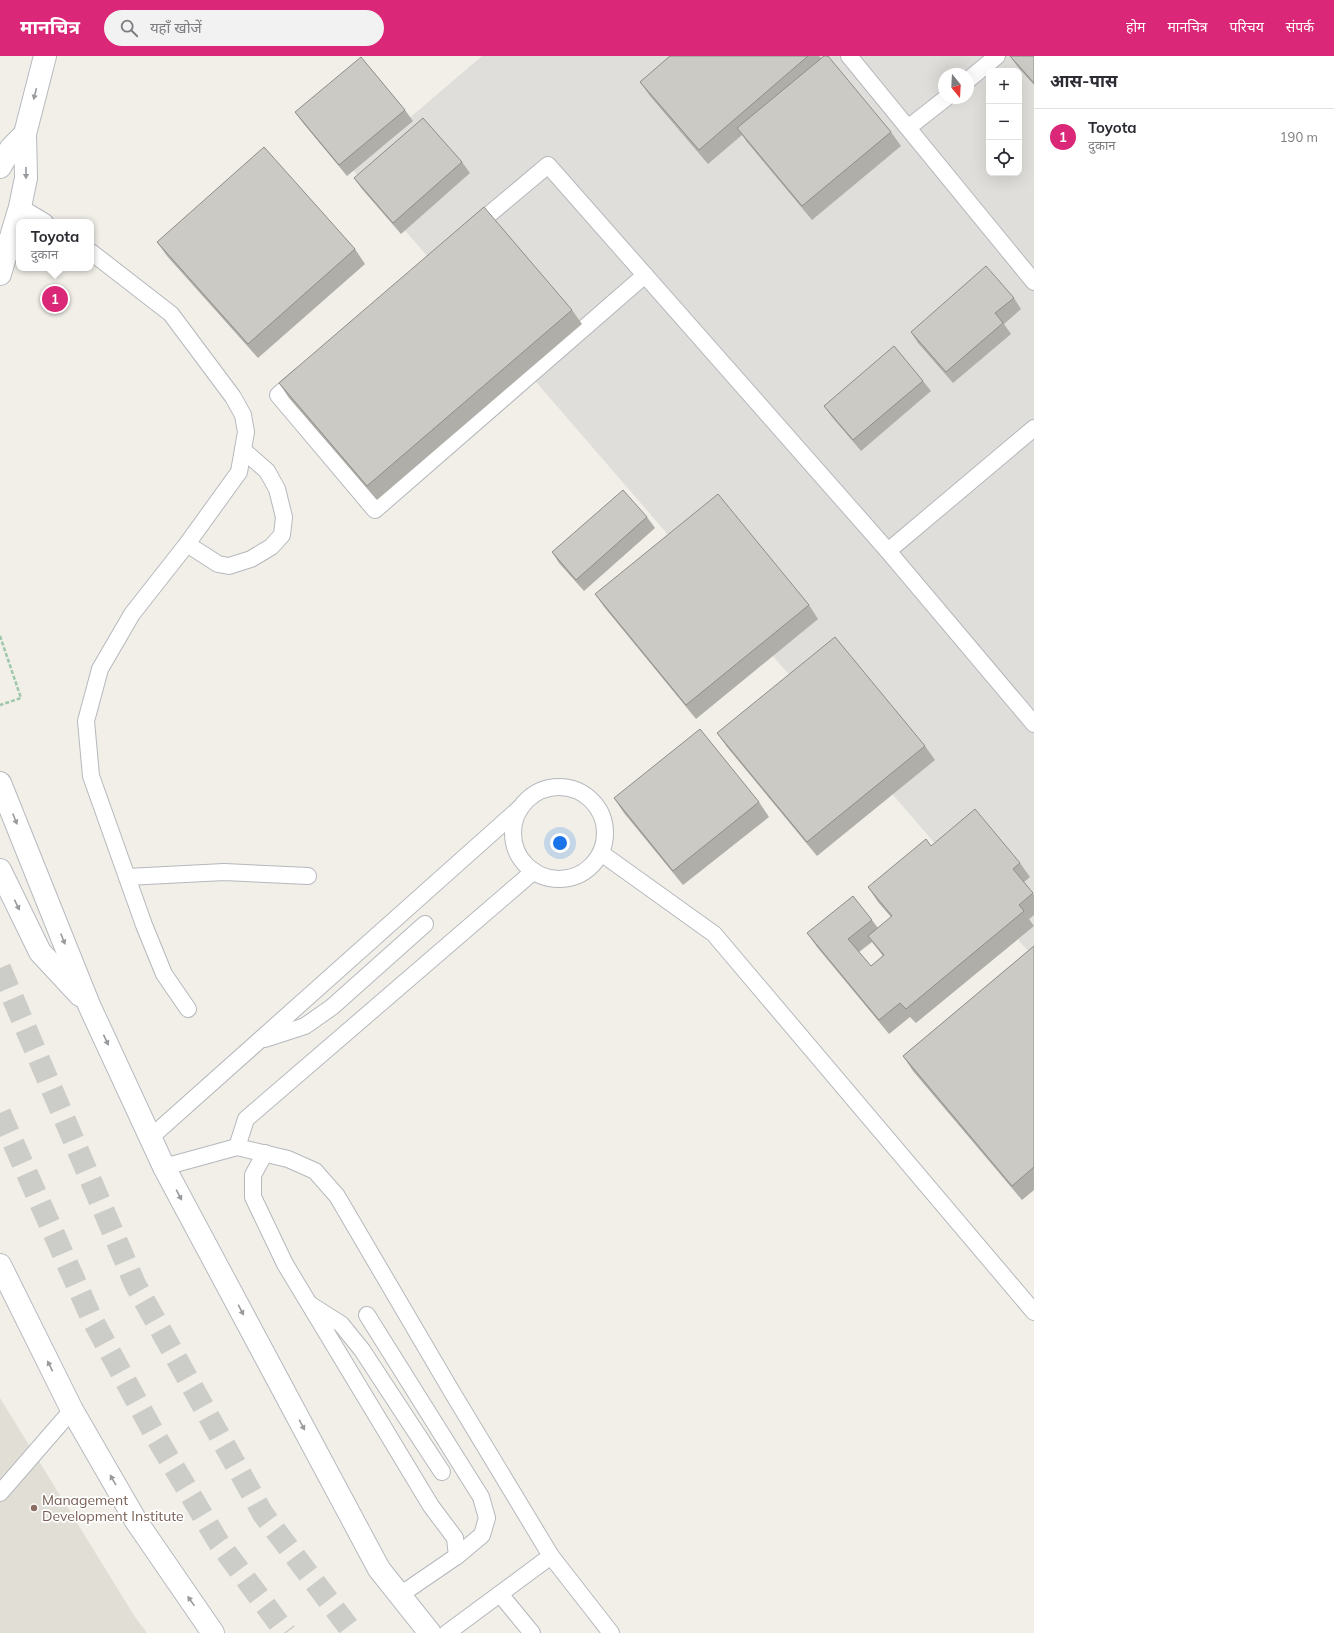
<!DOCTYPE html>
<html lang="hi">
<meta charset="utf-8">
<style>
body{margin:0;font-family:Mulish,"Noto Sans Devanagari",sans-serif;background:#f2f2f3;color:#2b2b33}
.controls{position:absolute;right:12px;top:12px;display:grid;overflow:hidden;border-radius:8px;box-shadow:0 4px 16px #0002}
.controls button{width:36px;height:36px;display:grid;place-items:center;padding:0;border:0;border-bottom:1px solid #e1e1e2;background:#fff;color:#2b2b33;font:20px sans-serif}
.compass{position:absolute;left:938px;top:12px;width:36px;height:36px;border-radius:50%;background:#fff;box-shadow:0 4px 16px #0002;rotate:162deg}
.you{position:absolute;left:560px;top:787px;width:14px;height:14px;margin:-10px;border:3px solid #fff;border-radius:50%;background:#1a73e8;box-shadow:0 0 0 6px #1a73e833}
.badge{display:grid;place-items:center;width:26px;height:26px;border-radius:50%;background:#db2777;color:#fff;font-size:13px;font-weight:700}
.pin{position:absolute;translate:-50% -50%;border:2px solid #fff;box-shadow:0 1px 4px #0006}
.popup{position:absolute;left:16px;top:163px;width:78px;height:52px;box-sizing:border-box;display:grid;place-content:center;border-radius:8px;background:#fff;filter:drop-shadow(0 1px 3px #0005);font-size:13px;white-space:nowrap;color:#7c7c81}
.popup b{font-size:15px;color:#2b2b33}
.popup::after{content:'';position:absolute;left:50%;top:100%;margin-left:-8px;border:8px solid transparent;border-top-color:#fff}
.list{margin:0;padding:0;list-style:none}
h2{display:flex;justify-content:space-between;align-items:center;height:52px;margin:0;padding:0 16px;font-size:17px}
h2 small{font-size:13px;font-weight:400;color:#7c7c81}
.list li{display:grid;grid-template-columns:26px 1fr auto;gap:12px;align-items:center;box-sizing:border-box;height:56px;padding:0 16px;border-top:1px solid #e1e1e2}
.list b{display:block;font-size:15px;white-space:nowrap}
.list p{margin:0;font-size:13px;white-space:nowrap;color:#7c7c81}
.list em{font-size:13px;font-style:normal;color:#7c7c81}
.icon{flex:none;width:22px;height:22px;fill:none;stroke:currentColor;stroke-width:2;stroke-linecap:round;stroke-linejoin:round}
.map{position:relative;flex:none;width:1034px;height:1577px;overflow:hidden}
header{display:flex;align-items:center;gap:24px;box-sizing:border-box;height:56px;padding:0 20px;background:#db2777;color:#fff}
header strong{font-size:19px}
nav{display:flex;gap:22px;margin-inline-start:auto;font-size:14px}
.search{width:280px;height:36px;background:#f2f2f3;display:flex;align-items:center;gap:10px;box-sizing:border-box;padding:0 14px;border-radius:22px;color:#7c7c81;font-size:15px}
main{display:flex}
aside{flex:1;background:#fff}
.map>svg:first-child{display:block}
.industrial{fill:#e0deda;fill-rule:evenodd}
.education{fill:#e1ded6}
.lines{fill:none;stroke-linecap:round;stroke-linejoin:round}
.secondary-tunnel{stroke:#ccccc8;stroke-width:22;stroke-dasharray:22 11;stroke-linecap:butt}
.lane-casing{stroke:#b5b8bc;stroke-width:18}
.secondary-casing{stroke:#b6babf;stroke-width:24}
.path{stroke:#9cc7a9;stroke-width:2.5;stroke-dasharray:4 2;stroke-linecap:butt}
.lane{stroke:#fff;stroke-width:16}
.secondary{stroke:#fff;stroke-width:22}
.wall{fill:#afaea9;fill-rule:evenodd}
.building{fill:#cccac5;stroke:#8f8d8a}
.oneway{fill:#979a9d}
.education-dot{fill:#8d6e63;stroke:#fff;stroke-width:1.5}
.labels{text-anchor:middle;stroke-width:3.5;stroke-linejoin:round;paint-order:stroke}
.education-label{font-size:14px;fill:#785e54;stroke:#fff;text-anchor:start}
</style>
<header>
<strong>मानचित्र</strong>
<div class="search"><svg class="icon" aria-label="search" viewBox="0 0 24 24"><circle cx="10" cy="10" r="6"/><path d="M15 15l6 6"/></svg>यहाँ खोजें</div>
<nav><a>होम</a><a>मानचित्र</a><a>परिचय</a><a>संपर्क</a></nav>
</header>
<main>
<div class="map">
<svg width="1034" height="1577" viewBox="0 0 1034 1577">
<rect width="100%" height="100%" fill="#f1efe8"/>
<path class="industrial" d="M482,0H1034V902L351,112ZM989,15H1019V117H989ZM944,18H968V42H944Z"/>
<polygon class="education" points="0,1342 135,1561 147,1577 0,1577"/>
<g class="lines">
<g class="secondary-tunnel">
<polyline points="0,912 135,1228 263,1458 353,1577"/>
<polyline points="0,1057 91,1261 156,1381 219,1487 286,1577"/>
</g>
<defs>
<g id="lane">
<polyline points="849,0 1034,226"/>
<polyline points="968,24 997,0"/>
<polyline points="909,71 946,42"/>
<polyline points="20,151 45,166"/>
<polyline points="473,172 548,109 888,495 1034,668"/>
<polyline points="91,196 171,258 233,341 243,359 246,376 239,416 187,488 132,558 100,613 86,665 91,720 144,869 164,918 188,953"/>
<polyline points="300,320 278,339 375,454 645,219"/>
<polyline points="187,488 218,508 229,510 251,503 271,491 282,479 284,461 277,433 267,415 243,394"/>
<polyline points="888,495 1034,372"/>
<circle cx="559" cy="777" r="46"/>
<polyline points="601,797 714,878 1034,1256"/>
<polyline points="127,821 224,816 308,820"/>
<polyline points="265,983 305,970 332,951 425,868"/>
<polyline points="151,1081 521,751"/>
<polyline points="237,1091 246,1063 534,815"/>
<polyline points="265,1097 253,1119 253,1141 285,1208 431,1450 455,1482 457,1500 400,1539"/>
<polyline points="164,1111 237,1091 288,1103 315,1115 337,1140 452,1336 551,1500 611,1577"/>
<polyline points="311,1249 341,1268 362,1294 442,1416"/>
<polyline points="367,1259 481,1441 487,1462 482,1479 457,1500"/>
<polyline points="0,1437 72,1354"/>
<polyline points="500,1538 532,1577"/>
<polyline points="447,1577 551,1500"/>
</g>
<g id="secondary">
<polyline points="0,111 11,92 25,78"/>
<polyline points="0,218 20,151 26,122 25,78 45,0"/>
<polyline points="0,727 89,949 164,1111 379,1513 430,1577"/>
<polyline points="0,814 40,896 80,939"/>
<polyline points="0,1209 72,1354 136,1465 213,1577"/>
</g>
</defs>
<use href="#lane" class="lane-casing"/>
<use href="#secondary" class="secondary-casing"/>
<polyline class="path" points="0,580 21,642 0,649"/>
<use href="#lane" class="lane"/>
<use href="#secondary" class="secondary"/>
</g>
<g class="wall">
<polygon points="670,0 819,0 891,76 901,90 812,164 747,86 742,79 708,108 650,40 640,26"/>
<polygon points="1010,0 1034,0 1034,29 1017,10"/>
<polygon points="405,54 413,65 347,120 303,67 295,56"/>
<polygon points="462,106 470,117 401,178 362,133 354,122"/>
<polygon points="157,186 355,193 365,208 258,302 167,200"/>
<polygon points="1014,242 1021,253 1004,268 1011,278 953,327 918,287 911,276"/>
<polygon points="572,254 582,268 377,444 289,342 279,327"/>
<polygon points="923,325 931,335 861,395 832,361 824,350"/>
<polygon points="647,461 655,472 584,535 559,507 552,496"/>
<polygon points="595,538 809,549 818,563 696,663 605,552"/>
<polygon points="717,677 925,690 935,704 817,800 727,691"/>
<polygon points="614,742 759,746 769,761 683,829 624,757"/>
<path d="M931,790L1020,807L1030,821L1024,826L1034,839V859L1029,863L1034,870L916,967L910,961L889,978L817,891L807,877L872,864L878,872L891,861L878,846L868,831ZM872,886L883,900L871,910L859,896Z"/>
<polygon points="1034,890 1034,1134 1022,1144 913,1015 903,1000"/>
</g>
<g class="building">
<polygon points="670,0 808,0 699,94 640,26"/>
<polygon points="824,0 828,0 891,76 802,150 737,72"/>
<polygon points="1010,0 1034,0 1034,27"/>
<polygon points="361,1 405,54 339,109 295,56"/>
<polygon points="423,62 462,106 393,167 354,122"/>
<polygon points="264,91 355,193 248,288 157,186"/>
<polygon points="484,151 572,254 367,430 279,327"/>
<polygon points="986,210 1014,242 995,257 1003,267 946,316 911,276"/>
<polygon points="894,290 923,325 853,384 824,350"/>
<polygon points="623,434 647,461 576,524 552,496"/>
<polygon points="718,438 809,549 686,649 595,538"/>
<polygon points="835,581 925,690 807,786 717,677"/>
<polygon points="700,673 759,746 673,815 614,742"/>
<polygon points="975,753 1020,807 1013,813 1033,837 1019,849 1024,855 906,953 900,947 879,964 807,877 853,840 872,864 848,883 871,910 884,899 868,880 892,860 868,831 926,783 931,790"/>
<polygon points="1034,890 1034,1111 1012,1130 903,1000"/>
</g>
<defs><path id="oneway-solid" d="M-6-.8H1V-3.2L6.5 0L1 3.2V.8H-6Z"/></defs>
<g class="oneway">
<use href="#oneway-solid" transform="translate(35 38) rotate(104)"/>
<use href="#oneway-solid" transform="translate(26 117) rotate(90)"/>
<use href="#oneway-solid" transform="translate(15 763) rotate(68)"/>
<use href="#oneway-solid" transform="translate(17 849) rotate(64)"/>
<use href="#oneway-solid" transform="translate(63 883) rotate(68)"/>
<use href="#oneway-solid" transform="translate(106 984) rotate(65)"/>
<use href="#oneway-solid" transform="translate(179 1139) rotate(62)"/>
<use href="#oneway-solid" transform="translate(241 1254) rotate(62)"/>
<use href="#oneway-solid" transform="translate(50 1310) rotate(-116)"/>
<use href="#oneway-solid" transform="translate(302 1369) rotate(62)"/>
<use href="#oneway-solid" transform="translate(113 1424) rotate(-120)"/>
<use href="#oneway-solid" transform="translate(191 1545) rotate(-125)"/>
</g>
<circle class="education-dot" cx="34" cy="1452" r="4"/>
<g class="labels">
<g class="education-label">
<text x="42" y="1449">Management<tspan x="42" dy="16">Development Institute</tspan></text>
</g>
</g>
</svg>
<div class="controls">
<button>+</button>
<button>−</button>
<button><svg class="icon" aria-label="locate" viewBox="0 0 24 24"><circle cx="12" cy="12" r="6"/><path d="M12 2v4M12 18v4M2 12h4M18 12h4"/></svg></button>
</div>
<svg class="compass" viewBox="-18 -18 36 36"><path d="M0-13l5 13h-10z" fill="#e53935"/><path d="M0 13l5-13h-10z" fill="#7c7c81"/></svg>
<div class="you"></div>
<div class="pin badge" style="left:55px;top:243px">1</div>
<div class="popup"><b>Toyota</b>दुकान</div>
</div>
<aside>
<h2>आस-पास<small></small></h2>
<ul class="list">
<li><span class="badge">1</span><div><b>Toyota</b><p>दुकान</p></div><em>190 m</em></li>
</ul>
</aside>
</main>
